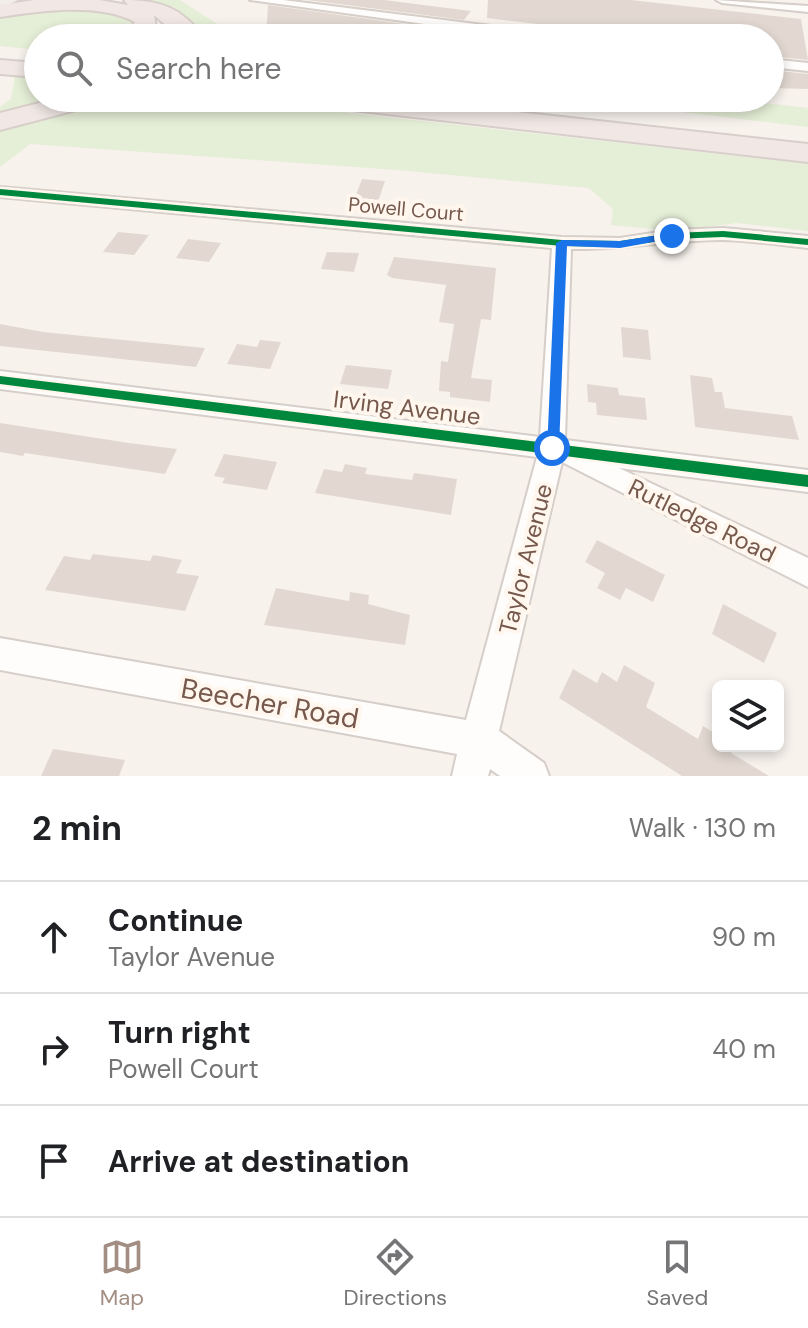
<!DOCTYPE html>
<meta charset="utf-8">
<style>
body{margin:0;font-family:"DM Sans",sans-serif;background:#f6f6f6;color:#202124}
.controls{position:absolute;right:24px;bottom:24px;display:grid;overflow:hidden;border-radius:12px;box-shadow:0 4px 12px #0003}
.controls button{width:72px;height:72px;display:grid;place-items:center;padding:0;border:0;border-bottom:2px solid #e0e0e0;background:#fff;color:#202124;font:40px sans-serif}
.stop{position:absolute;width:24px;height:24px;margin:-18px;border:6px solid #1a73e8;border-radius:50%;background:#fff}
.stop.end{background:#1a73e8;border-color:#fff;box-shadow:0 2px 8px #0008}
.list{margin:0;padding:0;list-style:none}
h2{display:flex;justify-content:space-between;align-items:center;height:104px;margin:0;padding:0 32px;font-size:34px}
h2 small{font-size:26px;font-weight:400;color:#757577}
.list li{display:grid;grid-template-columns:52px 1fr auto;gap:24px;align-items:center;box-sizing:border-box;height:112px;padding:0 32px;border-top:2px solid #e0e0e0}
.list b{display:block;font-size:30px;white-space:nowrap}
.list p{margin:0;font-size:26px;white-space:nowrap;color:#757577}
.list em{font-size:26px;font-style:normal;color:#757577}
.icon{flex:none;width:44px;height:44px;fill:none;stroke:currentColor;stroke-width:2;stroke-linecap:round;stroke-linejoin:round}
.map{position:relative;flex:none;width:808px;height:776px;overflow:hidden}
.search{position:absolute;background:#fff;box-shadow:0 4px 12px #0003;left:24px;right:24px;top:24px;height:88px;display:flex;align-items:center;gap:20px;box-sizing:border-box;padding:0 28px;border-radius:44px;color:#757577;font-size:30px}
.sheet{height:440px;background:#fff}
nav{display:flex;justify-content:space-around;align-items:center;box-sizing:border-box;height:112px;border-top:2px solid #e0e0e0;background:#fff;font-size:22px;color:#757577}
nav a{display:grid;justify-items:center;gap:4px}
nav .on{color:#a38e84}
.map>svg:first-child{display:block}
.green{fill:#e5eed7}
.building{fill:#e2d8d1}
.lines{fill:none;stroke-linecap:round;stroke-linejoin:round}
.minor-casing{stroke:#d6cec8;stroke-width:4}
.primary-casing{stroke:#d8cfca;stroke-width:4}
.motorway-casing{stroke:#d8cfca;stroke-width:4}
.minor{fill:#fefdfc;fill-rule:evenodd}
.primary{fill:#f2ede6;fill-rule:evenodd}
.motorway{fill:#f1e8e5;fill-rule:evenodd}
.cycleway-casing{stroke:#fff7ee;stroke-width:5}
.cycleway{fill:#00873e;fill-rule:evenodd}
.route{fill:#1a73e8}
.labels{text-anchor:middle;stroke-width:8;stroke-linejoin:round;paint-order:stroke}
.far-street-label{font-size:20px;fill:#76584c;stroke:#fff7ee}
.street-label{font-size:24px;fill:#76584c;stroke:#fff7ee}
.near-street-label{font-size:28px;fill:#76584c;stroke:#fff7ee}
</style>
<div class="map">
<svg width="808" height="776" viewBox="0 0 808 776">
<rect width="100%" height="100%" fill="#f7f2ec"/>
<g class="green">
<polygon points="141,0 180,0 239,38 200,38 157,4"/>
<polygon points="100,6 139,22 125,38 38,38 38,50 0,46 0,15"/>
<polygon points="15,76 38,77 38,98 80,98 0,120 0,107 11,99"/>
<polygon points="121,98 216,98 808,164 808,231 737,223 674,231 611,225 613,209 589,188 397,170 30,144 0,167 0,126 81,104"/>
<polygon points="561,98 722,98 808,108 808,127"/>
</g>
<g class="building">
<polygon points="307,0 384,0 471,11 464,20"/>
<polygon points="488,0 631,0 801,19 808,60 770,56 770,38 654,38 487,18"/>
<polygon points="268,5 455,31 450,38 389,38 280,26 266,36"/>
<polygon points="770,70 808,74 808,89 770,88"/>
<polygon points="362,179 385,181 378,202 354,200"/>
<polygon points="118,232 149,235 134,255 103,252"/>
<polygon points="188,239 221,243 209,262 176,258"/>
<polygon points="327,252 359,253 354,272 321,269"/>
<polygon points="394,257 496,268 491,320 481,319 471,378 492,380 490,402 450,397 450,392 439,391 441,361 448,362 454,324 439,322 446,285 392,278 387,275"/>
<polygon points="0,324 43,332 205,348 196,367 0,346"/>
<polygon points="621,327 648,330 651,360 623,357"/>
<polygon points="260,340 281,342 270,369 227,364 237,344 257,347"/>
<polygon points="346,365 392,370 388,389 340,384"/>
<polygon points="690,375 712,378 715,392 722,392 725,408 792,416 799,440 695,427"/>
<polygon points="587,384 618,388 619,395 645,398 647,420 597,415 596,403 588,402"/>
<polygon points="0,423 129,443 177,449 165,474 25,453 23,456 0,452"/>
<polygon points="224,454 277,462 267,490 222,483 225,478 214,476"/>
<polygon points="345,464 367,468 365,474 412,480 414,473 457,479 451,515 315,493 324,469 342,472"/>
<polygon points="597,540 665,575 653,602 626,588 620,600 597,588 605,573 585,562"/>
<polygon points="93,554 150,561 153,555 182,560 176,573 199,576 185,611 45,590 64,556 90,560"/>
<polygon points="276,588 349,601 350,592 369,595 368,604 410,615 405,645 264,625"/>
<polygon points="723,604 777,633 764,663 712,634"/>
<polygon points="624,665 655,683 646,707 698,739 703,726 718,735 718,746 734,746 731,753 769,776 682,776 559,698 573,669 597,683 602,672 617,682"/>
<polygon points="53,749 125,760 119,776 41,776"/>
</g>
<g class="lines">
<defs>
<g id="minor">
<polygon points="250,0 283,0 556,34 562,38 527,38"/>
<polygon points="716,0 808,6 808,12 722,3"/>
<polygon points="770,59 808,63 808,71 770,67"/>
<path d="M0,187L562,237L620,238L672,230L723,228L808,236V248C779,245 750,240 721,240C670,240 622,250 571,249L565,440L808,470V492L619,468L808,558V587L562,462L499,731L544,763L549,776H500L490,769L488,776H452L457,754L0,670V638L466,720L537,457L0,389V371L540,437L552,248L0,197Z"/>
</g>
<polygon id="primary" points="0,0 18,0 0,9"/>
<g id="motorway">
<path d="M34,0H99L128,5L124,0C160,0 183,8 204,38H180L154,15L156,28L147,38H122L135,22C98,2 39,11 0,17V5Z"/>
<polygon points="0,60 38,63 38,77 0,74"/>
<polygon points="59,98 103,98 99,104 0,130 0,113"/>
<polygon points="304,98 390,98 808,144 808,162 317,106 308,104"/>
</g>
</defs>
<use href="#minor" class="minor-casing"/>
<use href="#primary" class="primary-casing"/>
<use href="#motorway" class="motorway-casing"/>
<use href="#minor" class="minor"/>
<use href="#primary" class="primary"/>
<use href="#motorway" class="motorway"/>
<defs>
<g id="cycleway">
<polygon points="0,189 562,240 620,241 672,233 723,231 808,239 808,245 723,237 672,239 620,247 562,246 0,195"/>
<polygon points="0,376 808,475 808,487 0,384"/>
</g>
</defs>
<use href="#cycleway" class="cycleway-casing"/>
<use href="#cycleway" class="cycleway"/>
</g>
<polygon class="route" points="672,233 675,238 620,248 567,246 559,448 552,454 547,452 556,243 562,240 620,241"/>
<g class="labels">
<g class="far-street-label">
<text transform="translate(406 209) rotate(5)" y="7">Powell Court</text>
</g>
<g class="street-label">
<text transform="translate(407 408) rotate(7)" y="8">Irving Avenue</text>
<text transform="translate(702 521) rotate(26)" y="8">Rutledge Road</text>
<text transform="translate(526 559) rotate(-76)" y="8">Taylor Avenue</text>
</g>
<g class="near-street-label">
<text transform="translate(270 703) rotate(10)" y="10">Beecher Road</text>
</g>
</g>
</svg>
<div class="controls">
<button><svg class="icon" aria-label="layers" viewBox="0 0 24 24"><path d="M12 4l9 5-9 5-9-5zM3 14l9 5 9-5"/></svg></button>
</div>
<div class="stop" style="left:552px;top:448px"></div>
<div class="stop end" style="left:672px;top:236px"></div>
<div class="search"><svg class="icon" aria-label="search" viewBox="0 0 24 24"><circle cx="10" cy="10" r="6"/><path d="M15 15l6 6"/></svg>Search here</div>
</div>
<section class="sheet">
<h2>2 min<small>Walk · 130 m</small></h2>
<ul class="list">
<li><svg class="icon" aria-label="ahead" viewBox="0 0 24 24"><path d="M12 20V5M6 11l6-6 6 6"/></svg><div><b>Continue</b><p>Taylor Avenue</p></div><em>90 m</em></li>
<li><svg class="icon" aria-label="right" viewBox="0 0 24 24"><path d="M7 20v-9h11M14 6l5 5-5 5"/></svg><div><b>Turn right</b><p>Powell Court</p></div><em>40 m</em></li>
<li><svg class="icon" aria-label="arrive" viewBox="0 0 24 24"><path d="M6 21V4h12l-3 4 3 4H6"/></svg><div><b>Arrive at destination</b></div></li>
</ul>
</section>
<nav>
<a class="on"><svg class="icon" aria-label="map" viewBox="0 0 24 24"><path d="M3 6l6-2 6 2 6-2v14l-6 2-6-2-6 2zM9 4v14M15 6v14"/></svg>Map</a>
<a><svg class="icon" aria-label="directions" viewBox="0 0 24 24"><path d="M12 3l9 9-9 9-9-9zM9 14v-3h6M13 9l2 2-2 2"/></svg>Directions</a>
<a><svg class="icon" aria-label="saved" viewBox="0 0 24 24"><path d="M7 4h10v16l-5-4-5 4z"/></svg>Saved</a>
</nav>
